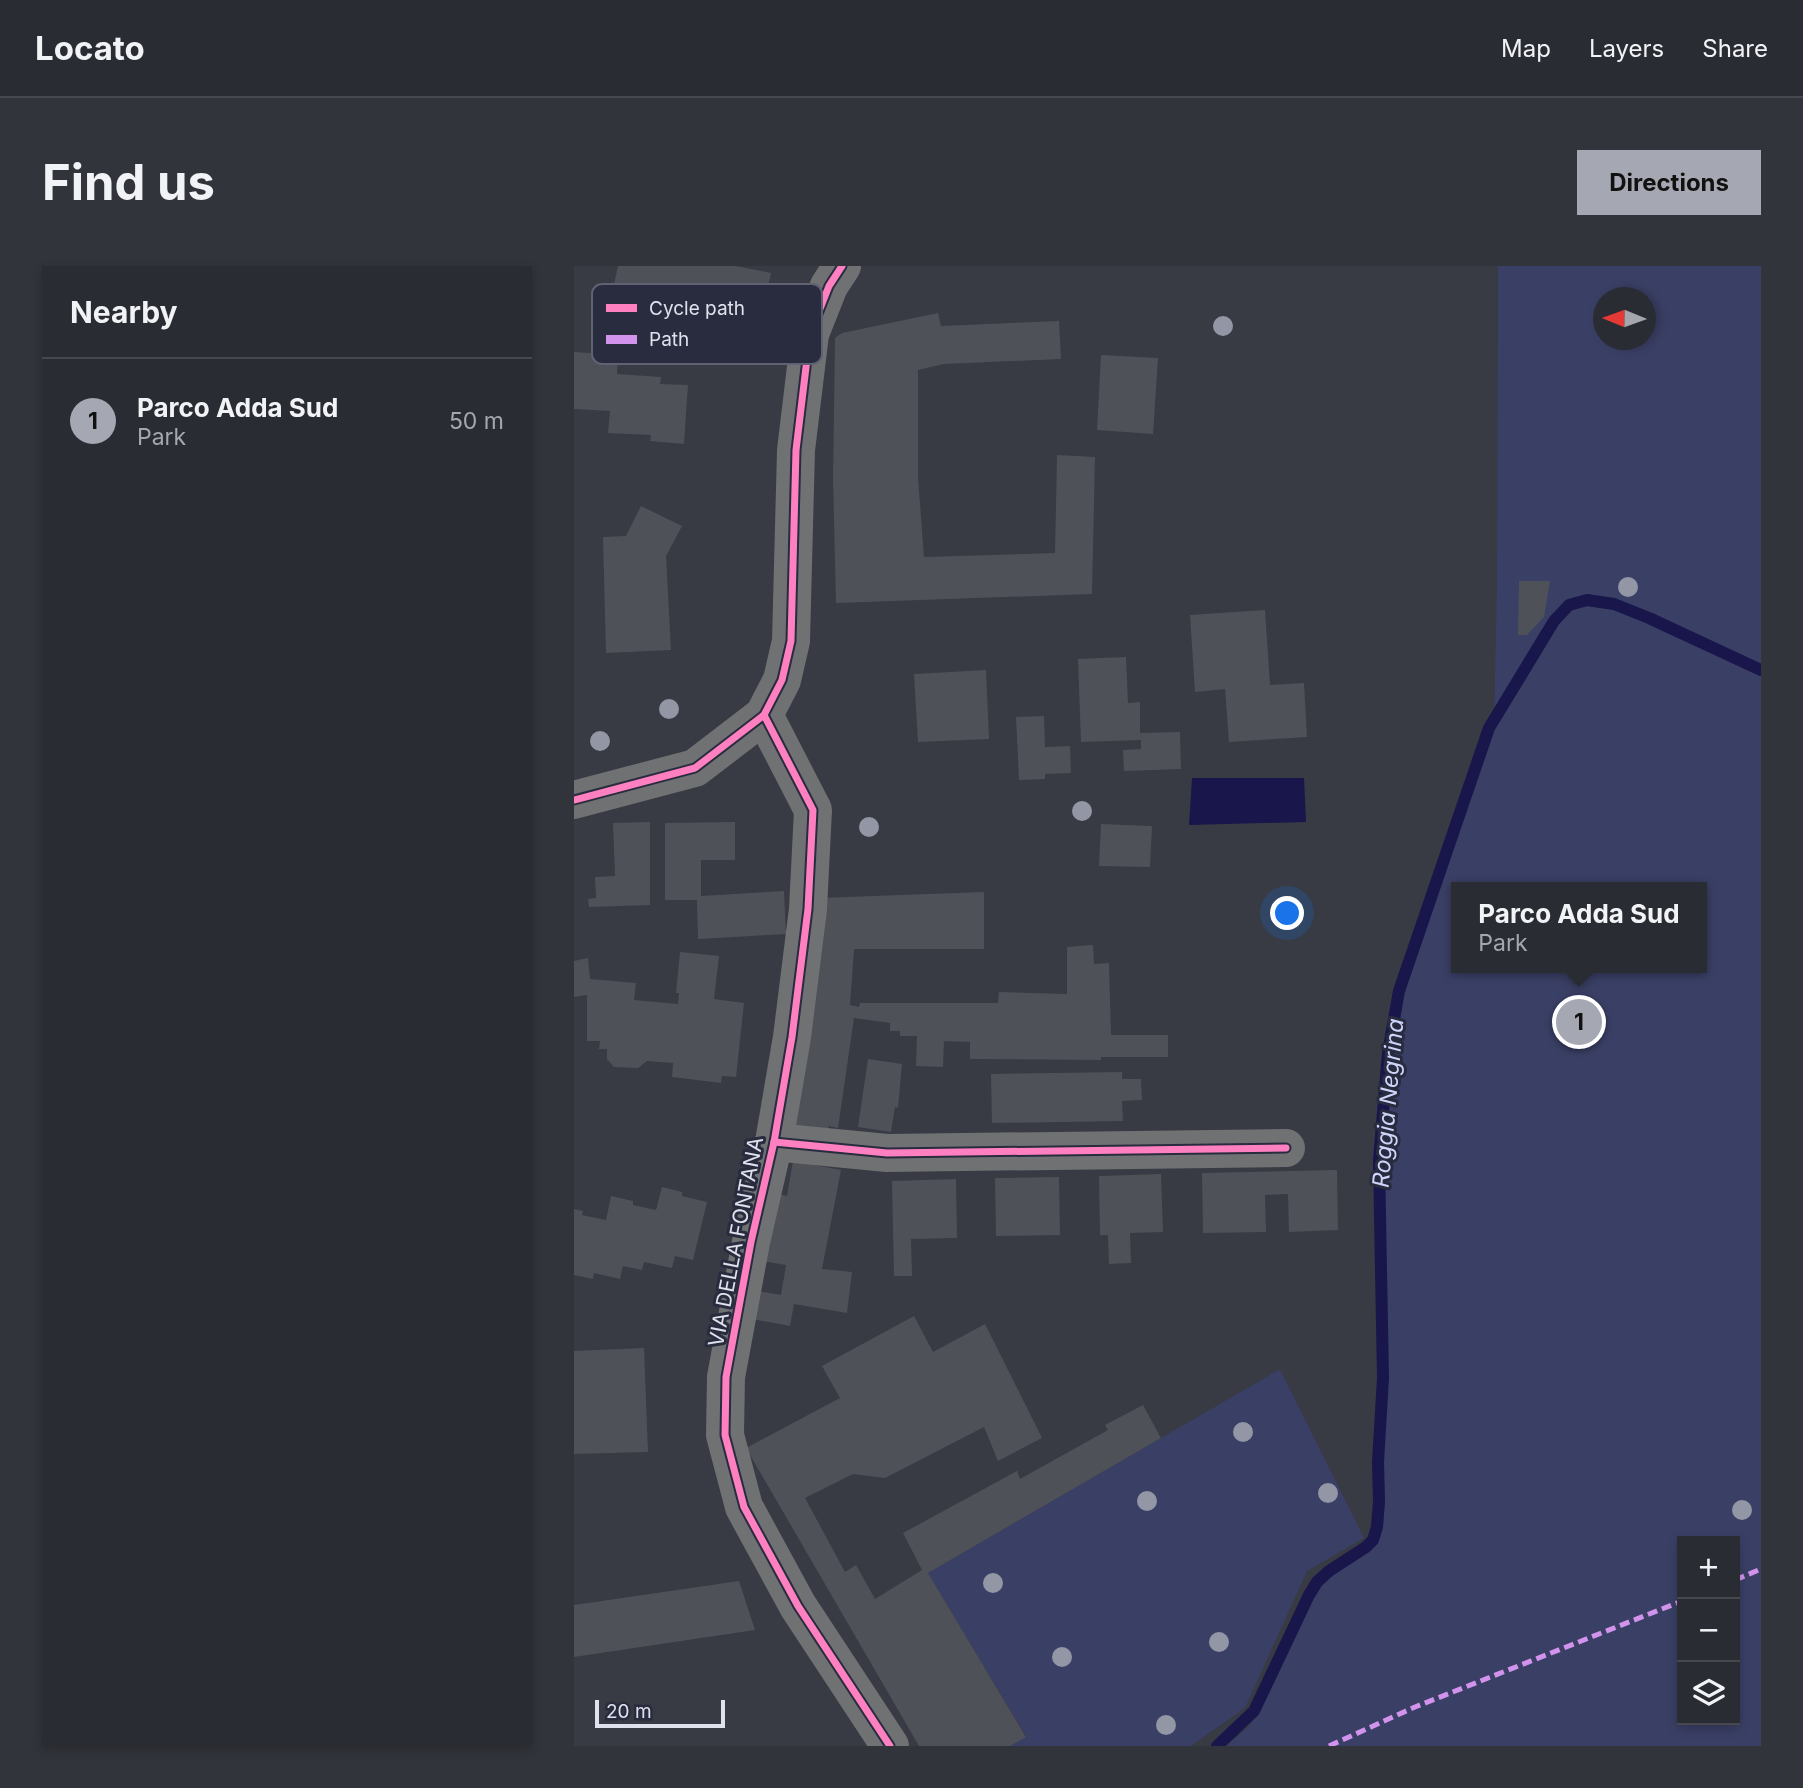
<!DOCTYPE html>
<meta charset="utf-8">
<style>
body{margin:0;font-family:Inter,sans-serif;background:#32343b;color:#f1f3f6}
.controls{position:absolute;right:21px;bottom:21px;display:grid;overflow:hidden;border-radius:0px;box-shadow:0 4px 10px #0003}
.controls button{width:63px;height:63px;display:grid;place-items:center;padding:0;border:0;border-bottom:2px solid #46484e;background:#2a2c33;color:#f1f3f6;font:35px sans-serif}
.compass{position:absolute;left:1019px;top:21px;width:63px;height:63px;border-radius:50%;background:#2a2c33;box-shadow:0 4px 10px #0003;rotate:271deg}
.scale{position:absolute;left:21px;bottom:18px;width:130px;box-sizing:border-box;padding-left:7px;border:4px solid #dfe1ed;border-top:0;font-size:19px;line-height:24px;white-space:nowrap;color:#dfe1ed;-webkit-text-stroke:5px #292c3e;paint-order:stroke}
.you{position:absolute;left:714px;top:648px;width:24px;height:24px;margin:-18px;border:5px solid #fff;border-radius:50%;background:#1a73e8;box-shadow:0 0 0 10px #1a73e833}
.badge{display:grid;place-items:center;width:46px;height:46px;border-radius:50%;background:#a5a7b2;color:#111;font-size:23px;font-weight:700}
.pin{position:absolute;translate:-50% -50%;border:4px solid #fff;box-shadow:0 2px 7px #0006}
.popup{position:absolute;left:877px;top:616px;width:256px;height:91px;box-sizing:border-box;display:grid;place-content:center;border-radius:0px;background:#2a2c33;filter:drop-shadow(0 2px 5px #0005);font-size:23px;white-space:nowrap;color:#a5a7ac}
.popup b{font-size:26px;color:#f1f3f6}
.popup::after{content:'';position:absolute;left:50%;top:100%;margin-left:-14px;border:14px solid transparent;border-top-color:#2a2c33}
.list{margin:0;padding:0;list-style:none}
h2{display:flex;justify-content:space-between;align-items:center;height:91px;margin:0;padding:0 28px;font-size:30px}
h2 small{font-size:23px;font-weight:400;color:#a5a7ac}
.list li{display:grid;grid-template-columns:46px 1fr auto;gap:21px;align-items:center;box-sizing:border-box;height:126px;padding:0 28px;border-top:2px solid #46484e}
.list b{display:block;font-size:26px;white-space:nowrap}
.list p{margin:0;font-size:23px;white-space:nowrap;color:#a5a7ac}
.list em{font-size:23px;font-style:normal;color:#a5a7ac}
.icon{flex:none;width:38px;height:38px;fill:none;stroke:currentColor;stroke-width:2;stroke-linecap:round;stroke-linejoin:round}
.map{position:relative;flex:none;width:1187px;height:1480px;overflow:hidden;border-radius:0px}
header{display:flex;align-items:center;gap:42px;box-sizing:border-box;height:98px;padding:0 35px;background:#2a2c33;border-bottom:2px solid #46484e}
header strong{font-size:33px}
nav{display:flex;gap:38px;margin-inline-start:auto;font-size:24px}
.intro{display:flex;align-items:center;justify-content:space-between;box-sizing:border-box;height:168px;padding:0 42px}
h1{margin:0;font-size:49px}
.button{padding:18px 32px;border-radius:0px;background:#a5a7b2;color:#111;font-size:24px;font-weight:700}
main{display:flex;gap:42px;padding:0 42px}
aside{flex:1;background:#2a2c33;border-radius:0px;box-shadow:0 4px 10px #0003}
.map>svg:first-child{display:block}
.green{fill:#3a3f65;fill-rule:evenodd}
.water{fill:#18164b}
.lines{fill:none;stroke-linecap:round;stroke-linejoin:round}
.stream{stroke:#18164b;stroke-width:12}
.building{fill:#4f5159}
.minor{stroke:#707172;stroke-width:38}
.quiet{stroke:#d193ec;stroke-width:5;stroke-dasharray:10 5;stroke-linecap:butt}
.cycleway-casing{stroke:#292c3e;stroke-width:11}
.cycleway{stroke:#ff80c0;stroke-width:7}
.tree{fill:#9396a5}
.labels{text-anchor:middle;stroke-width:6;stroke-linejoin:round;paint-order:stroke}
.street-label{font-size:21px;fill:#dfe1ed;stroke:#292c3e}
.water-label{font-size:23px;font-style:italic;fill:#ced5fb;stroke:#292c3e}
.key{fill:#292c3e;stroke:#606273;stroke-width:2}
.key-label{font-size:19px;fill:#dfe1ed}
</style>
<header>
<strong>Locato</strong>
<nav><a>Map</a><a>Layers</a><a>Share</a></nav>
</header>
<div class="intro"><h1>Find us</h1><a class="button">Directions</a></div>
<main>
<aside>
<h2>Nearby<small></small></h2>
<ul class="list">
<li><span class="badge">1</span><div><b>Parco Adda Sud</b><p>Park</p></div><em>50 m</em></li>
</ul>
</aside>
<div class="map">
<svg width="1187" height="1480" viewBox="0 0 1187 1480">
<rect width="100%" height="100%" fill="#383a44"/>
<g class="green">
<path d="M924,0H1187V1480H652L674,1461L685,1445L737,1331L747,1318L760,1306L794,1285L802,1276L808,1260L812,1111L808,893L817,785L828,726L920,465L923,310ZM1030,32H1072V74H1030ZM883,621H1128V702H883ZM1108,1275H1161V1454H1108Z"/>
<polygon points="706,1103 790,1272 733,1305 671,1442 617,1480 436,1480 452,1470 354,1307"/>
</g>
<polygon class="water" points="618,512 730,512 732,556 615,559"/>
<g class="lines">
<polyline class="stream" points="643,1480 680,1445 735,1329 743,1316 755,1305 792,1281 799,1274 803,1261 805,1236 804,1196 809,1112 805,894 814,787 825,725 915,462 980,355 995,339 1013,334 1040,338 1075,352 1187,404"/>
</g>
<g class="building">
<polygon points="44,0 162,0 197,7 184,67 36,37"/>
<polygon points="364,47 367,60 485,55 487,93 370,98 344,104 344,211 350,291 481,287 483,189 521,191 518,328 262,337 259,213 261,72 268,67"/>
<polygon points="0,86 44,89 43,108 87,111 86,118 114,119 110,178 76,175 77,169 34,167 36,145 0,143"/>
<polygon points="527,89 584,92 579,168 523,164"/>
<polygon points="67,240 108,260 92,290 97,384 32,387 29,271 52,270"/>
<polygon points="945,315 976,315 970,351 953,369 944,369"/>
<polygon points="691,344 696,419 730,417 733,471 655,476 651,423 621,426 616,349"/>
<polygon points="552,391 554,437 566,436 566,467 606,466 607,503 550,505 549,484 567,483 567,474 507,476 504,393"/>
<polygon points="412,404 415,473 344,476 340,408"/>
<polygon points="470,450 471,481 496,480 497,507 471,508 471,513 445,514 442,451"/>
<polygon points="76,556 76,639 15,641 14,633 22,632 21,611 41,610 39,557"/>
<polygon points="161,556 161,594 127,594 127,630 210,625 212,668 124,673 123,634 91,634 91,557"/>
<polygon points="527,558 578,560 576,601 525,600"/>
<polygon points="410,626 410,683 280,683 276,739 285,741 286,737 424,737 425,726 493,728 493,681 519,679 520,698 535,697 537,769 594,769 594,791 527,791 527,794 396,793 396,776 370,775 369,801 342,800 343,770 326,770 326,765 316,765 316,757 280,752 264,862 255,860 253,873 221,868 245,632"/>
<polygon points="106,686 145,690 140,733 170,737 162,811 148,810 147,817 98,811 99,797 73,795 64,802 40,801 33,793 33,783 25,783 26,775 13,775 13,729 0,731 0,695 14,692 16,713 62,717 60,734 104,738 105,727 102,727"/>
<polygon points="294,793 328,798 324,842 321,841 317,866 284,861"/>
<polygon points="548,806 548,813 567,813 568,834 548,835 549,855 418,857 417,808"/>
<polygon points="219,895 267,904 248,1003 278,1006 273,1047 220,1038 216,1060 178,1053 183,1025 207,1029 212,999 188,995 202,927 213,930"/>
<polygon points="763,904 764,964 715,966 714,928 691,929 692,966 629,967 628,907"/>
<polygon points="587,908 589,966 556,967 557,997 535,998 534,969 526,969 525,910"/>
<polygon points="485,911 486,969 422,970 421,912"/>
<polygon points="382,913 383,972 337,973 338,1010 320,1010 318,915"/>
<polygon points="88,921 108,926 108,930 133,936 119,994 101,990 98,1002 70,996 68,1004 49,1000 46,1013 20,1007 19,1013 0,1009 0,943 9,945 8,949 32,954 37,930 59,935 59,939 82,944"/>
<polygon points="340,1050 359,1086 411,1058 468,1172 424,1195 410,1161 311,1212 279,1208 231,1232 271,1306 282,1299 301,1333 348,1304 329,1267 443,1205 446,1213 534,1164 531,1159 569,1139 587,1172 354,1307 452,1471 436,1480 345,1480 172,1182 266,1132 248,1100"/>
<polygon points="70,1082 74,1186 0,1188 0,1085"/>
<polygon points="165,1315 181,1364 0,1391 0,1339"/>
</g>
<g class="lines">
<g class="minor">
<polyline points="190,449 239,544 234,643 218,771 200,876 177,976 152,1111 151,1169 170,1241 224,1340 316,1480"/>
<polyline points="0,534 121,502 190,449 208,414 217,375 222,184 236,68 255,20 268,0"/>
<polyline points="200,876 313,887 712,882"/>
</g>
<g class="quiet">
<polyline points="1161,1314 1187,1303"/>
<polyline points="755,1480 841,1441 1108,1335"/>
</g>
<defs>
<g id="cycleway">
<polyline points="190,449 239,544 234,643 218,771 200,876 177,976 152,1111 151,1169 170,1241 224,1340 316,1480"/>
<polyline points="0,534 121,502 190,449 208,414 217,375 222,184 236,68 255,20 268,0"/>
<polyline points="200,876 313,887 712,882"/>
</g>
</defs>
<use href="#cycleway" class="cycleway-casing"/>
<use href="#cycleway" class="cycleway"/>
</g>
<g class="tree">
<circle cx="649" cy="60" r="10"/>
<circle cx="1054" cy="321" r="10"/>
<circle cx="95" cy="443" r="10"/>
<circle cx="26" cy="475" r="10"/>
<circle cx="508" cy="545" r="10"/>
<circle cx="295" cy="561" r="10"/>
<circle cx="669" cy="1166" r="10"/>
<circle cx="754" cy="1227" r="10"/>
<circle cx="573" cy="1235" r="10"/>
<circle cx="1168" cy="1244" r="10"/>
<circle cx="419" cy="1317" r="10"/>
<circle cx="645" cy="1376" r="10"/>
<circle cx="488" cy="1391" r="10"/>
<circle cx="592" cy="1459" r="10"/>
</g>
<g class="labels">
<g class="street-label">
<text transform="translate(162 976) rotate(-79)" y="7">VIA DELLA FONTANA</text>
</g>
<g class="water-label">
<text transform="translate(814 837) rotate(-85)" y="8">Roggia Negrina</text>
</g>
</g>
<rect x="18" y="18" width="230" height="80" rx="10" class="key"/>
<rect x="32" y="38" width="31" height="8" fill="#ff80c0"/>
<rect x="32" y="69" width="31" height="9" fill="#d193ec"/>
<g class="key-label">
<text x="75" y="49">Cycle path</text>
<text x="75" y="80">Path</text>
</g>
</svg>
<div class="controls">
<button>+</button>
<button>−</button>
<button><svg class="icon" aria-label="layers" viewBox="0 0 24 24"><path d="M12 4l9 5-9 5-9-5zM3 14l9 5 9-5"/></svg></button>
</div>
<svg class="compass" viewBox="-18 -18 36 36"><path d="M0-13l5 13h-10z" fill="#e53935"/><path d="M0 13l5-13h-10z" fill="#a5a7ac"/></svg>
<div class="scale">20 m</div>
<div class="you"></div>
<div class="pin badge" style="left:1005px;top:756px">1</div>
<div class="popup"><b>Parco Adda Sud</b>Park</div>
</div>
</main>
